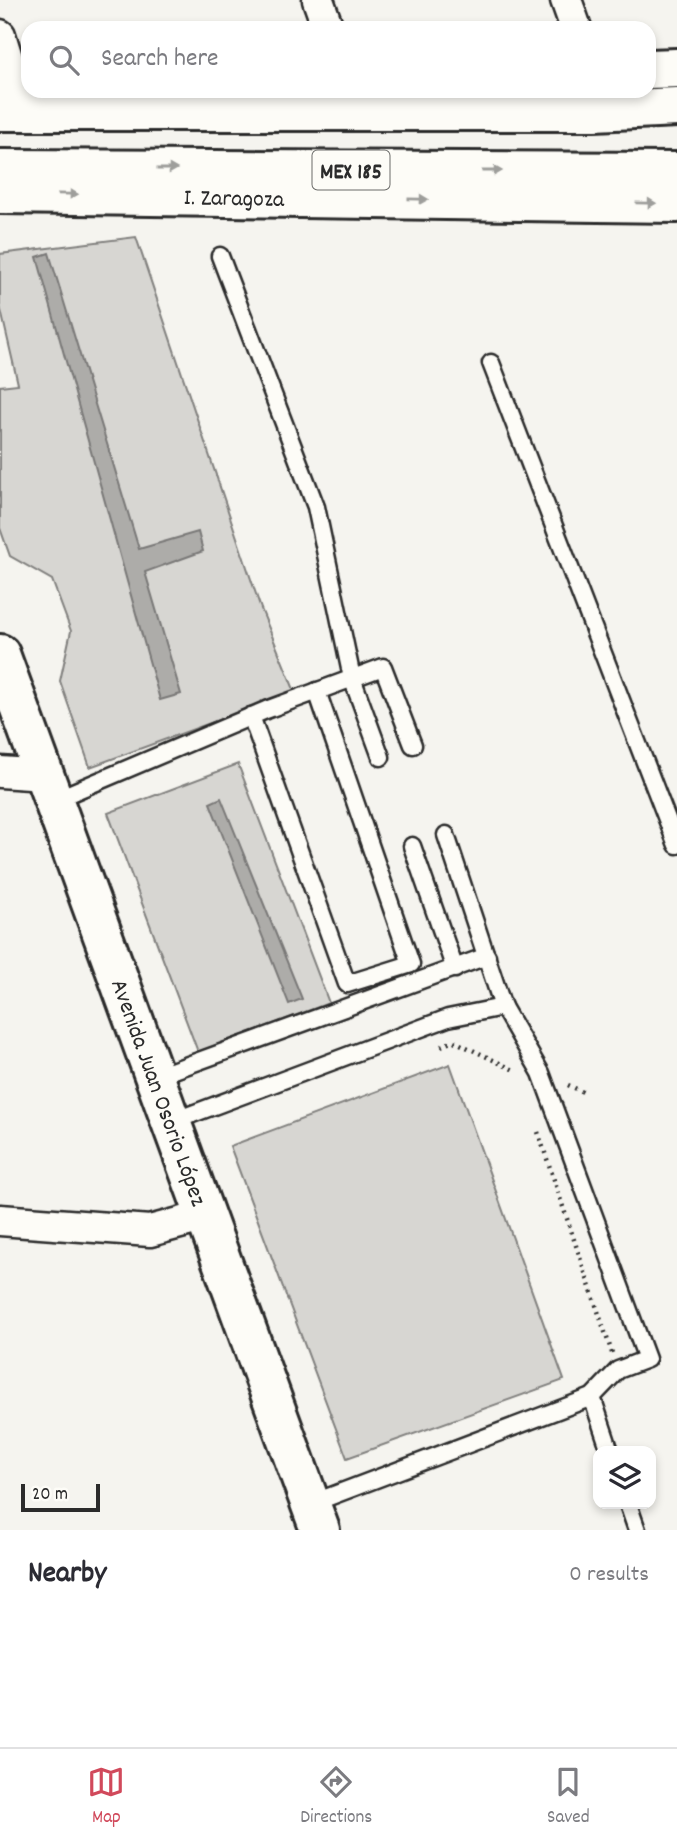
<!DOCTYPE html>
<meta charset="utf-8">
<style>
body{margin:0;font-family:Dekko,sans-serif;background:#f2f2f3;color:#2b2b33}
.controls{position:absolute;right:21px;bottom:21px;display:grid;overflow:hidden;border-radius:14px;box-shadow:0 4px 10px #0003}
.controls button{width:63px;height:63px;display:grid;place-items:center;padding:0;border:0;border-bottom:2px solid #e1e1e2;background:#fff;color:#2b2b33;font:35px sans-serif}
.scale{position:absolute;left:21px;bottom:18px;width:79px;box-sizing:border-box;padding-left:7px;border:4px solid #2b2b2b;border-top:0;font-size:19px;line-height:24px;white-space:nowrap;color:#2b2b2b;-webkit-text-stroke:5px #fdfcf7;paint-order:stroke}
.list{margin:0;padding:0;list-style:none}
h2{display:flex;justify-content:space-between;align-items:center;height:91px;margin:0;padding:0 28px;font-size:30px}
h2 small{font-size:23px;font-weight:400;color:#7c7c81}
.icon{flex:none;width:38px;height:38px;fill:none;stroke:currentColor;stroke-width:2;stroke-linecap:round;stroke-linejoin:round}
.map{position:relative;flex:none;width:677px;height:1530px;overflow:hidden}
.search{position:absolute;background:#fff;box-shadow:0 4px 10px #0003;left:21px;right:21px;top:21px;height:77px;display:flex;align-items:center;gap:18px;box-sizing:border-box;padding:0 24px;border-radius:21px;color:#7c7c81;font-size:26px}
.sheet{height:217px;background:#fff}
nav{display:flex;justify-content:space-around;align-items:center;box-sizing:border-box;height:98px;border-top:2px solid #e1e1e2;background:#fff;font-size:19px;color:#7c7c81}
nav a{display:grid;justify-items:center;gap:4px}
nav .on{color:#d1495b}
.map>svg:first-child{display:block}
.green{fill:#d7d6d2;stroke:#81807e;stroke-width:2}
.water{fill:#adaca9;stroke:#797877;stroke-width:2}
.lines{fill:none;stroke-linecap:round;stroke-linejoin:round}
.lane-casing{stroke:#2b2b2b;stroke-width:21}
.street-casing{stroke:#2b2b2b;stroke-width:35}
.secondary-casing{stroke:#2b2b2b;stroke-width:44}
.highway-casing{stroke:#2b2b2b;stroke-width:44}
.path{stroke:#2b2b2b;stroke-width:4.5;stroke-dasharray:2 5;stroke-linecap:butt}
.lane{stroke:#fdfcf7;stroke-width:16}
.street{stroke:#fdfcf7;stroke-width:30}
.secondary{stroke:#fdfcf7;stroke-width:38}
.highway{stroke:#fdfcf7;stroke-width:38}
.oneway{fill:#9e9e9b}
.labels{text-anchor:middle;stroke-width:7;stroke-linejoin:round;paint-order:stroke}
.shield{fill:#fdfcf7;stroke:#6a6a68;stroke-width:2}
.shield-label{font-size:23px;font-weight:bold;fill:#2b2b2b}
.street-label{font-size:24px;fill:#2b2b2b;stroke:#fdfcf7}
</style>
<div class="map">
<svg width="677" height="1530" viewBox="0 0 677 1530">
<rect width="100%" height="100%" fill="#f5f4ef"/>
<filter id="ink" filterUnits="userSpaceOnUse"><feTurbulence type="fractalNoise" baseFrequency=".0143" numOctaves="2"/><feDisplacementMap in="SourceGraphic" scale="14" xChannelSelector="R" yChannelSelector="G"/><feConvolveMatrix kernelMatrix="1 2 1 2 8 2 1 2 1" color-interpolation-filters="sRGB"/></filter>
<g filter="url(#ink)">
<g class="green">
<polygon points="136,237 261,609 295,692 90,767 60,681 71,631 52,580 10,556 0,528 0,386 18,384 0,306 0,254"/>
<polygon points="238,764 329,1003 198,1052 108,813"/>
<polygon points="450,1064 564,1380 347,1458 230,1146"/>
</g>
<g class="water">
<polygon points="49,253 139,549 198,532 203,551 145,572 181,694 160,700 37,257"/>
<polygon points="221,798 302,999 289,1004 210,803"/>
</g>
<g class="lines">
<defs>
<g id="lane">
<polyline points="220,256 316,507 352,678 381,757"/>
<polyline points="491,363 677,845"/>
<polyline points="251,716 347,984 411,964 317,691"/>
<polyline points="54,800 266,710 383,667 413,745"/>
<polyline points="446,835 503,1007"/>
<polyline points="412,846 455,969"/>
<polyline points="155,1077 487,956"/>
<polyline points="171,1122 448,1018 503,1007 541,1073 647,1359 618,1370 592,1397 310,1504"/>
<polyline points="592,1397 610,1451"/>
<polyline points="628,1504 637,1530"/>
</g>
<g id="street">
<polyline points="318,0 328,28"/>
<polyline points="566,0 576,28"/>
<polyline points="0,35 20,100"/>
<polyline points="0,772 45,775"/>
<polyline points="0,1220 150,1231 206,1216"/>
</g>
<g id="secondary">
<polyline points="649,69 677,68"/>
<polyline points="0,81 28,81"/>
<polyline points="0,194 677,203"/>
<polyline points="0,654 320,1530"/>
</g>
<g id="highway">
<polyline points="0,111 594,111 677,107"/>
<polyline points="0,169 677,172"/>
</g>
</defs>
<use href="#lane" class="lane-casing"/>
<use href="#street" class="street-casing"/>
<use href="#secondary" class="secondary-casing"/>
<use href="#highway" class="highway-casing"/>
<g class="path">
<polyline points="441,1046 454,1041 516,1071"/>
<polyline points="568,1085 583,1092"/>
<polyline points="538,1132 612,1353"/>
</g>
<use href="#lane" class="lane"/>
<use href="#street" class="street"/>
<use href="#secondary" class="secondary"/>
<use href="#highway" class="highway"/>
</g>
<defs><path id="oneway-solid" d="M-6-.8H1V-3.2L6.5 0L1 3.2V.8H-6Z" transform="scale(1.75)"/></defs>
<g class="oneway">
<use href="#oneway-solid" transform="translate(167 169)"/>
<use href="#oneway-solid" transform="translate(492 171)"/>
<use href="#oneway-solid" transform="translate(68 194) rotate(1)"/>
<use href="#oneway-solid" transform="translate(418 199) rotate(1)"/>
<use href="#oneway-solid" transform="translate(646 203) rotate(1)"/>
</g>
</g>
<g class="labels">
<rect class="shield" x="312.5" y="150.5" width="77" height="39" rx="5"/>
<g class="shield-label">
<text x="351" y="178">MEX 185</text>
</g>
<g class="street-label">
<text transform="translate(234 197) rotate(1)" y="8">I. Zaragoza</text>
<text transform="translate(160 1092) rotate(70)" y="8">Avenida Juan Osorio López</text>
</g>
</g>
</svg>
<div class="controls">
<button><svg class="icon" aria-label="layers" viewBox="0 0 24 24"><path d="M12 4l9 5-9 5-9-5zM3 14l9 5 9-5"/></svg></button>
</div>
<div class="scale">20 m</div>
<div class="search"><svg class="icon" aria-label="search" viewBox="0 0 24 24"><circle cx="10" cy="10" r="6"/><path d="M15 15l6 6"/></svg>Search here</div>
</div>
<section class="sheet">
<h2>Nearby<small>0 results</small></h2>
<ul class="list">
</ul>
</section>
<nav>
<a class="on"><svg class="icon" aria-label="map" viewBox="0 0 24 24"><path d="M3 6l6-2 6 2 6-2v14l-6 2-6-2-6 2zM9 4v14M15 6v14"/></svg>Map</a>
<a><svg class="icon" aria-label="directions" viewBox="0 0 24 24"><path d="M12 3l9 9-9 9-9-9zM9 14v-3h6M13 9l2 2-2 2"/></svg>Directions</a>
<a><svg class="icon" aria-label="saved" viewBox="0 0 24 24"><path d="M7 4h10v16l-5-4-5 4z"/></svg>Saved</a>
</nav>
